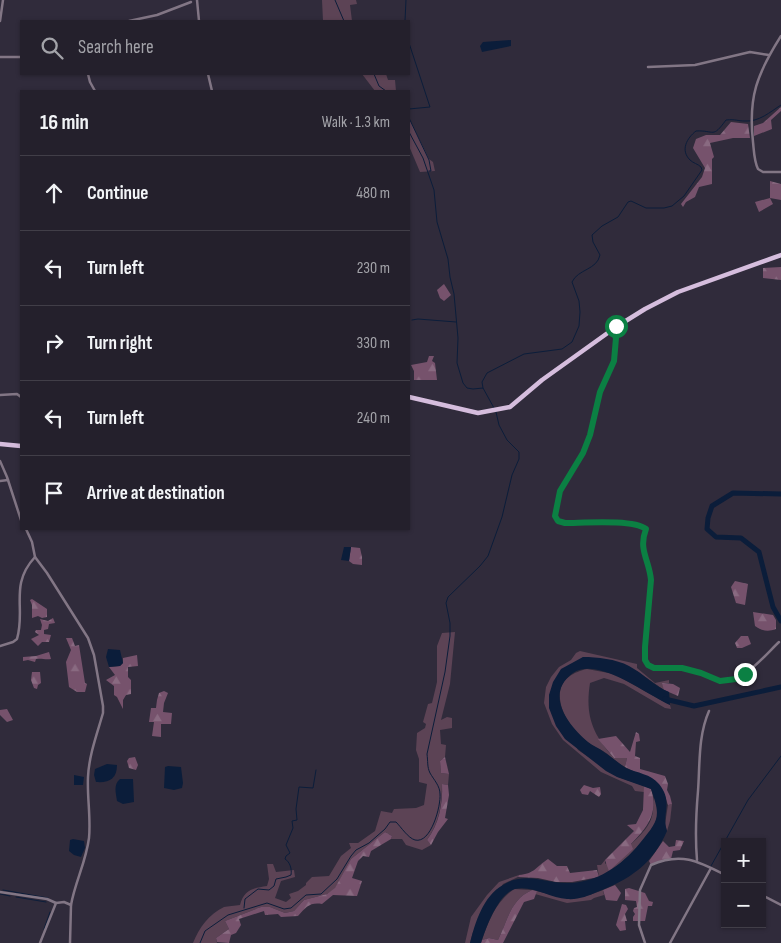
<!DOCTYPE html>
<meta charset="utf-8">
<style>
body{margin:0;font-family:"Sofia Sans Condensed",sans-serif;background:#2c2834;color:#f1f3f6}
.controls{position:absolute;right:15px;bottom:15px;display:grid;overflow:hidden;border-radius:0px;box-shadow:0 1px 4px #0004}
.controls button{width:45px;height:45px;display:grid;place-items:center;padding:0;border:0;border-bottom:1px solid #413e48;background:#24202c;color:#f1f3f6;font:25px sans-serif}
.stop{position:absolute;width:15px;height:15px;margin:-11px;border:4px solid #0b8043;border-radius:50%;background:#fff}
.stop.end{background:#0b8043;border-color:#fff;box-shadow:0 1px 5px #0008}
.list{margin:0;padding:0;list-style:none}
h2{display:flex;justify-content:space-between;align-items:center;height:65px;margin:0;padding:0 20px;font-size:21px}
h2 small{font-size:16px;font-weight:400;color:#a3a3a9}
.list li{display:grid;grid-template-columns:32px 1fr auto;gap:15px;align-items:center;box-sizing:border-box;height:75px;padding:0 20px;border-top:1px solid #413e48}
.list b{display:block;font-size:19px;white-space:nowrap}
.list em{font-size:16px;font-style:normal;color:#a3a3a9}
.icon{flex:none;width:28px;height:28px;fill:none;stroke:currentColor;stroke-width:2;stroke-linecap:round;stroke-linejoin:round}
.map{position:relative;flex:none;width:781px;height:943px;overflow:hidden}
.search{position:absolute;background:#24202c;box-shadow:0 1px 4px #0004;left:20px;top:20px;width:390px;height:55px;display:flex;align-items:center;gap:12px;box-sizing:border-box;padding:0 18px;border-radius:0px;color:#a3a3a9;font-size:19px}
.panel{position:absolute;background:#24202c;box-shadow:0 1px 4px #0004;left:20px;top:90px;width:390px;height:440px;border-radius:0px}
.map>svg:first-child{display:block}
.grass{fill:#5c4355}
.forest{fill:url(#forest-firs)}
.water{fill:#0b1d3a}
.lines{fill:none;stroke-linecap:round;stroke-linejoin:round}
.stream{stroke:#0b1d3a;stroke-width:1}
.river{stroke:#0b1d3a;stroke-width:5}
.minor{stroke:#827685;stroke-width:2.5}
.primary{stroke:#d5bddd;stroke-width:4.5}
.route{stroke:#0b8043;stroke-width:6}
</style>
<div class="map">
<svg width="781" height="943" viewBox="0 0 781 943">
<defs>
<pattern id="forest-firs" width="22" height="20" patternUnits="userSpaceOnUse" patternTransform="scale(1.25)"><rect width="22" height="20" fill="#76526c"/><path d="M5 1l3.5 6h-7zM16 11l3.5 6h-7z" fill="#896a81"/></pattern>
</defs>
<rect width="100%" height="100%" fill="#302b3b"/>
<g class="grass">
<polygon points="322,0 356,0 357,4 350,5 352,21 323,21"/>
<polygon points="362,74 386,74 388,80 395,80 396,91 375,91"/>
<polygon points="409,118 429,159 433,162 435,171 420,172 409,146"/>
<path d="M455,632L450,684L441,720L447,717L452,718V728L440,730L441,744L446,745L445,757L440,761L441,773L449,774L448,785L442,784C442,805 439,823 427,840L431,845L422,850L406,845L402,839H391L392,836L385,832L351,859L335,889L327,894L304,900L294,911L285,913L270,907H261L225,921L229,929L216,938L217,943H193C199,928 209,914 224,907C228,906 235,906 240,905C244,890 253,888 267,886L269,879L267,864H273L276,872L294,870L295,877L281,881L275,898L286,902L291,898L289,894L298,891L306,885V883L312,877L329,876L341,856L351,848L349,843H358L375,831L381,811L392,813L394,809L416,808L424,805L427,784L419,782V759L416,750L417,733L425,728L426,724L423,722L428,704L432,703L437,682V646L442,633Z"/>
<polygon points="580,651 637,664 637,668 655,683 669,680 669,683 662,683 665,687 664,690 637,671 583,657 549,695 578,750 618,777 644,786 644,792 635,791 632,786 601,772 563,740 552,724 544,703 546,687 551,677 559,667 571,660 576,653"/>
<path d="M587,669L614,674L670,705L671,709L665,708L624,684L604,678L590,683C585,715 592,734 614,758H627L625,767C617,763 611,756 603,751C599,749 594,747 590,744C574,732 558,712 560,692C562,678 574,672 587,669Z"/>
<path d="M654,796C656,802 659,809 658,815C656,829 633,853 622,862C615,869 607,873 599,877L597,865H601L605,860V864C619,854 648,834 652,816C654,810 653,803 654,796Z"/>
<polygon points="672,804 670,821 667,831 665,824 668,805"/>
<polygon points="519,875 518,877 503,884 473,932 470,943 465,943 471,917 487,895 499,882"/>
<path d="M514,889L532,890C510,900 508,920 498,940L489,938L482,940C489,920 496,902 514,889Z"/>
<path d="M603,890L604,895L594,898L591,900L567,903L535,894L537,891C567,899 573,902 603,890Z"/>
</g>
<g class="forest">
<polygon points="781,107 781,111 771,120 772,129 754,136 754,126 763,123"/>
<polygon points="731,122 748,124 750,138 733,138 710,143 714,157 712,159 712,184 699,187 695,197 686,202 683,207 681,204 702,177 705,168 693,148 696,139 706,135 720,135"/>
<polygon points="770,181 781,184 781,200 770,198 773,204 759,212 755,202 770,198"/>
<polygon points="781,267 781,280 763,278 763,268"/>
<polygon points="444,284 451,295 444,301 440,298 437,290"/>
<polygon points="429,356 434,356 432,361 435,363 437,380 414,380 414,371 411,365 427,362"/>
<polygon points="351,547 360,548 362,557 362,565 353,564 349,561"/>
<polygon points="735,581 748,584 745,605 736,603 731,587"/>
<polygon points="32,599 47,609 47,617 42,618 38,616 32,618 32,605 30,600"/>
<path d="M753,612L773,615L776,620V629C768,632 762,631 755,626Z"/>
<polygon points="53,618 55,623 49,624 48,629 44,630 44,634 51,635 49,642 42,642 38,646 31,639 39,635 35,632 36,630 41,630 42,625 40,619 48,621"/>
<polygon points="741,636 748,636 751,644 742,648 737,648 735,643"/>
<polygon points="66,638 72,638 75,646 79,645 85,683 87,684 85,692 77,692 69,687 66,662 71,650"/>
<path d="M49,652L51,659C45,660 42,658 36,659L35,662L28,660L23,661V657L36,656Z"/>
<polygon points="137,655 138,666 128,667 128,677 131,680 131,694 126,695 123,700 123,709 117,697 114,695 114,686 106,680 115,675 109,667 120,666 123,663 123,658"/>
<polygon points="32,672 40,672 41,683 38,685 37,689 34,688 31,680"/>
<polygon points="662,683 673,684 680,688 678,696 664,690"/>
<polygon points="164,691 168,693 164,703 163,712 172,713 171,724 161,724 161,737 152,736 154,722 149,722 151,708 156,708 157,700 159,693"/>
<polygon points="7,709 13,720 7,722 0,715 0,710"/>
<polygon points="636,732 639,734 640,741 636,742 635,756 640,758 640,769 665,776 668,784 667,790 670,796 672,804 668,805 665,796 635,772 625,767 627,758 614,758 598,739 616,736 630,752"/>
<polygon points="135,757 138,765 136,770 129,768 127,761 129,758"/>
<polygon points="445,757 449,774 441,773 440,761"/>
<path d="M442,784L448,785L449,795L445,818L448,819L438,832L431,845L427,840C439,824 443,804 442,784Z"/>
<polygon points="584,785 593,788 600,787 601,794 599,797 590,791 588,795 582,794 580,790"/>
<path d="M644,786L651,789C659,813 647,828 631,844L633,849L609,871L605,860L634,831L627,825L636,824L643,810Z"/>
<path d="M385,832L392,836L391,839L371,851L369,857L363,856L358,861L352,878L362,881L357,896L333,895L322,904C310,902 306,907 298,916L281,917L278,914L265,915L264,911L239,919L241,925L236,933L231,935L229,943L217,942L216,938L229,929L225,921L261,907H270L285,913L294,911L304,900L327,894L335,888L351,859Z"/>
<polygon points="676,840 684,841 680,850 673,851 671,859 651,865 649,861 663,841 669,847 675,846"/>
<path d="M548,859L557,866H567L570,873L597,870L599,877L572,882H556L538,878L518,877L519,875C534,874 536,867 548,859Z"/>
<polygon points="615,885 621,893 617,901 606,900 603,890"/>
<polygon points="629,888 645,893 649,901 653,902 652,906 648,906 645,921 633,921 633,917 635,914 633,911 634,908 637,907 636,901 625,900 625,889"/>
<path d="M532,890L537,891L534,899L524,902L503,943H481L482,940L489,938L498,940C508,920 510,900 532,890Z"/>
<polygon points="622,904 626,905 628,909 625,914 627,921 625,921 626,930 620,931 616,925"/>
</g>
<g class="water">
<polygon points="511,40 511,46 482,52 480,46 483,42"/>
<polygon points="344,547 351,547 349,561 341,560"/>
<polygon points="108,649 120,650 123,663 120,666 109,667 106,657"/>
<path d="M583,657C597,657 616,659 629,666C644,674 654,686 669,692L670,705C647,695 598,656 573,673C544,694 568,725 588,742C593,746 599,748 604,752C612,757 618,763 626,768C637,773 651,774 659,784C674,803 661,813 667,831C653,864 629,880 597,892C588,896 578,900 567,899C550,898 532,885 515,889C498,894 486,928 481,943H470C475,923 483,896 503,885C520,874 535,879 554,882C589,888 619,869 640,843C659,820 661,817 651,789L617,777L606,771L565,739L556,726L549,708V695L553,682L561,669Z"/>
<path d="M107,764L117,765C117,779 109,783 96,782L94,775L95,769Z"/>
<polygon points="168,766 181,767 183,783 182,788 174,790 164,788 165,767"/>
<polygon points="74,775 84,777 83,785 74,785"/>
<path d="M120,779H133L134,802L123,804L117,801C116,793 113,785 120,779Z"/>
<polygon points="73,839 84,841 85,848 81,857 74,855 69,851 70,840"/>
</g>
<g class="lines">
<g class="stream">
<polyline points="335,0 344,21"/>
<polyline points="405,21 406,0"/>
<polyline points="409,43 430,107 409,109"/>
<polyline points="374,74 379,86 386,91"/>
<polyline points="409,118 429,160 431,171 429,171"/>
<polyline points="409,132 423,158 434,190 437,222 448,259 450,277 454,294 458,338 457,363 463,383 467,388 473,389 483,388 494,408"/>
<polyline points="412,320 418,319 456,322"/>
<path d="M483,388L482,382L487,373L524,354L562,349L572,342L579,326L580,312L579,301L572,282C578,269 597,270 600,255L593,242L592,235L602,226L618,217L628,202L631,201L646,208H664L672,206L684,196L702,170L701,167C698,164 693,163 690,160C680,150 687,138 696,131C715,130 712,139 726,120C736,119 737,121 745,121C759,122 770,112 781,105"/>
<polyline points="711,866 748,800 781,756"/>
<polyline points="3,890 48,898"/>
<polyline points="0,894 10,896"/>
<polyline points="16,897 46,902"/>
<path d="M244,908L245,899L258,889L269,890L274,886L276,879L286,877L291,875C292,869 290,862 285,859L286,856L290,853L286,845L293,828L292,821L297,820L296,809L299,787L313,788L316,770"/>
<polyline points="44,929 50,912"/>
<path d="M200,943L205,931L228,915L267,903L284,909L291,908L306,895L321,894L337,879L351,856L356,850L369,843L385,829L390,822H396C401,827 408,838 415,840C431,844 441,806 440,794C440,786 434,780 430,773C427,767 428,761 427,754L445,672L450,636V623L446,603L448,597L480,566L488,556L502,517L512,475L519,459V452L507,440L499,425L496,412"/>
</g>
<g class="river">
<polyline points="781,494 733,493 712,506 708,518 707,529 716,537 741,538 759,552 773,607 781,621"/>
<polyline points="665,699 694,706 781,687"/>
</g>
<g class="minor">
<polyline points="197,0 199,21"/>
<polyline points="0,21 3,0"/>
<polyline points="129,21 157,15 191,2"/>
<path d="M781,36C757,74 748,97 753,142C754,151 754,161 758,169L763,172H781"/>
<polyline points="0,57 21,57"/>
<polyline points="648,67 695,65 750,52 769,55"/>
<polyline points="88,74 90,82 95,91"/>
<polyline points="208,74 212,91"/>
<path d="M613,330L616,338L614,361L600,392L590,435L583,453L560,491L555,516L557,521L565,523C583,523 633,518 646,529C638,551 649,559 651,580L645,660L651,667C661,670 672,667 682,668C695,669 706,678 719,681C742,685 764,656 779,642"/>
<polyline points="0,395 17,394 21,397"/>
<polyline points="0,461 7,477 21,520"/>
<polyline points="0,481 8,480"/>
<path d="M26,529L32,542L35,557L47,573L88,638L94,655L103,706V713C97,734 89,755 88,777C87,797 91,818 89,838C86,862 75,882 71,905L64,902L56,903L40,943"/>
<path d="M0,646L13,642L17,639C26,609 9,585 35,557"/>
<path d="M697,860C695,837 696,814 698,791C700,764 698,736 709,711"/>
<polyline points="0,892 47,899 56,903"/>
<polyline points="762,895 781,905"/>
<polyline points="70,943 71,905"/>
<path d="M645,943L639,925L640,890L651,865C681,852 698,861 725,875"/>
<polyline points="670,943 711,868"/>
</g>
<g class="primary">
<polyline points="409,397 478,413 510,407 542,380 616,327 645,309 678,292 781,255"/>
<polyline points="0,444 21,446"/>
</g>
</g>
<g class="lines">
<path class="route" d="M616,326L612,329L616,338L614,361L600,392L590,435L583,453L560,491L555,516L558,521L565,523C583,523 633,519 646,529C638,550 649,559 651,580L645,647V660L648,665L654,668H682L701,673L720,681L736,679L745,674"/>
</g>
</svg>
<div class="controls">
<button>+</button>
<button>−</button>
</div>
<div class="stop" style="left:616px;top:326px"></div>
<div class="stop end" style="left:745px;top:674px"></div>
<div class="search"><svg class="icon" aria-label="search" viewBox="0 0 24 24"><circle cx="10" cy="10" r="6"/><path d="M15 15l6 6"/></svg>Search here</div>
<section class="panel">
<h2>16 min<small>Walk · 1.3 km</small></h2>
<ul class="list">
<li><svg class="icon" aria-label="ahead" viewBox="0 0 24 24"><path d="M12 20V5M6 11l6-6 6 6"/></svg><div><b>Continue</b></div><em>480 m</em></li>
<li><svg class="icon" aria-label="left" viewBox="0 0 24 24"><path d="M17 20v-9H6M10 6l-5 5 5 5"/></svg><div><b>Turn left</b></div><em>230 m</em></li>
<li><svg class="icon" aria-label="right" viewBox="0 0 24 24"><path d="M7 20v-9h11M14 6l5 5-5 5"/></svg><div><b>Turn right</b></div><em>330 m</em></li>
<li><svg class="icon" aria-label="left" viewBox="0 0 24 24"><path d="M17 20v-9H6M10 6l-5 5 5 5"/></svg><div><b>Turn left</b></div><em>240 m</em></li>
<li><svg class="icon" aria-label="arrive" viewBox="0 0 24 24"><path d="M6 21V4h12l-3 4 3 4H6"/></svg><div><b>Arrive at destination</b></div></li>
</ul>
</section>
</div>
